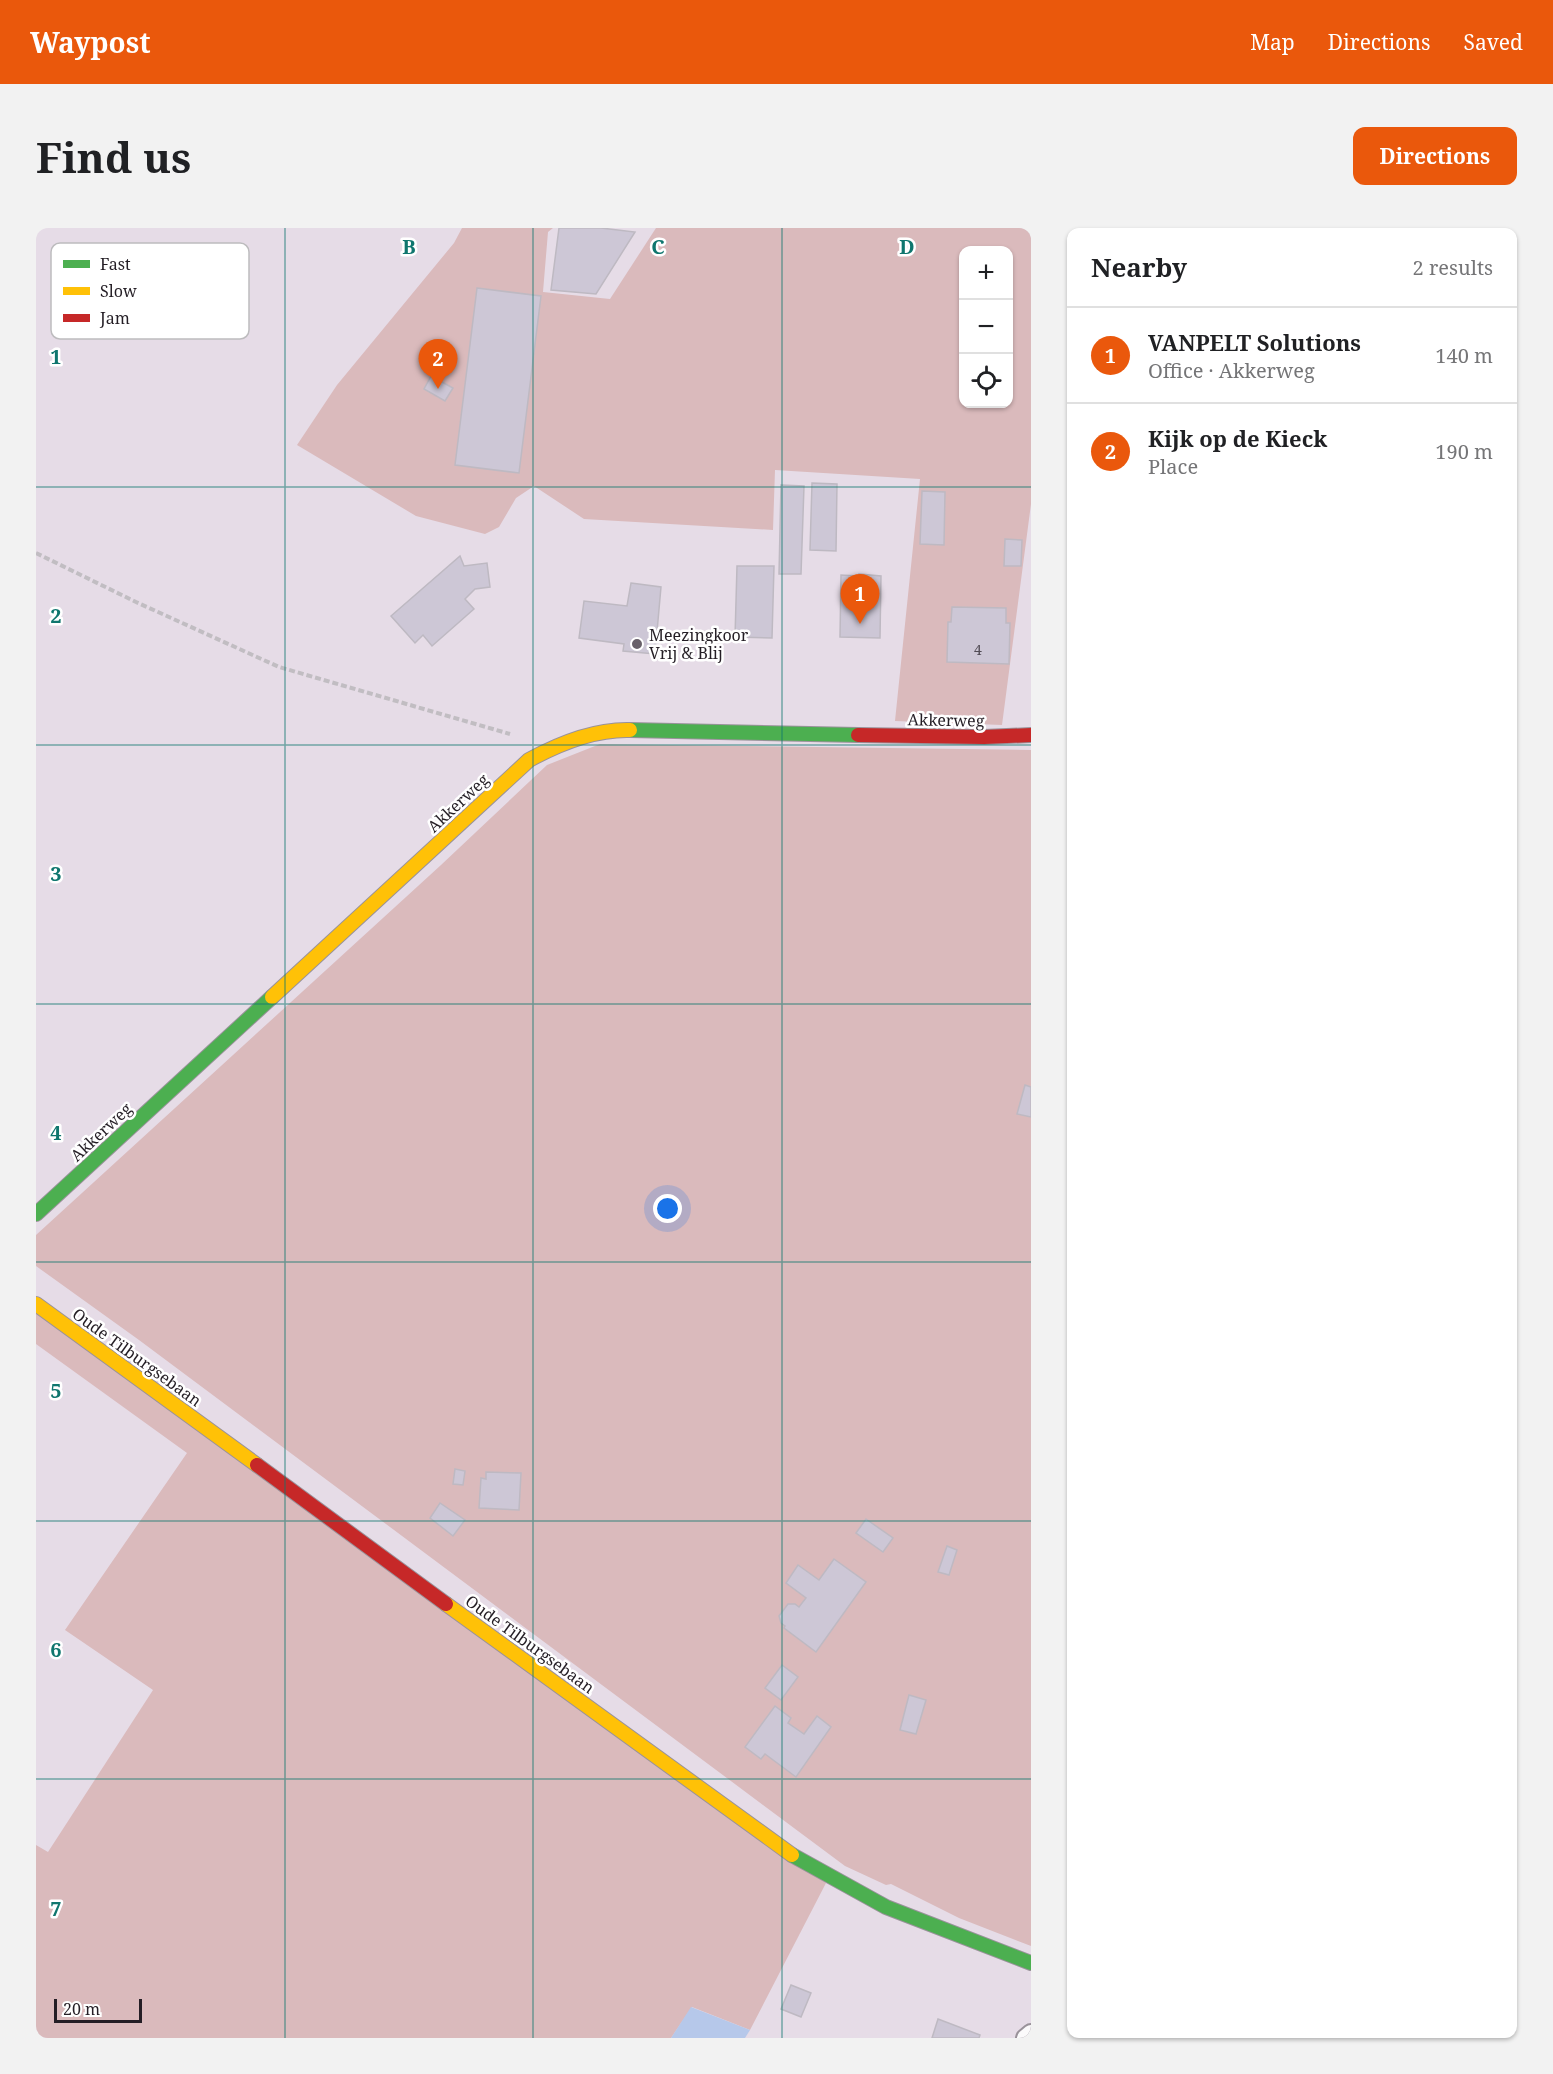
<!DOCTYPE html>
<meta charset="utf-8">
<style>
body{margin:0;font-family:"Noto Serif",serif;background:#f2f2f2;color:#202124}
.controls{position:absolute;right:18px;top:18px;display:grid;overflow:hidden;border-radius:12px;box-shadow:0 2px 4px #0004}
.controls button{width:54px;height:54px;display:grid;place-items:center;padding:0;border:0;border-bottom:2px solid #e0e0e0;background:#fff;color:#202124;font:30px sans-serif}
.scale{position:absolute;left:18px;bottom:15px;width:88px;box-sizing:border-box;padding-left:6px;border:3px solid #241e25;border-top:0;font-size:16px;line-height:21px;white-space:nowrap;color:#241e25;-webkit-text-stroke:4px #fff;paint-order:stroke}
.you{position:absolute;left:632px;top:981px;width:21px;height:21px;margin:-15px;border:4px solid #fff;border-radius:50%;background:#1a73e8;box-shadow:0 0 0 9px #1a73e833}
.badge{display:grid;place-items:center;width:39px;height:39px;border-radius:50%;background:#ea580c;color:#fff;font-size:20px;font-weight:700}
.pin{position:absolute;translate:-50% -50px;filter:drop-shadow(0 2px 3px #0008)}
.pin::after{content:'';position:absolute;top:32px;width:21px;height:18px;background:inherit;clip-path:polygon(0 0,100% 0,50% 100%)}
.list{margin:0;padding:0;list-style:none}
h2{display:flex;justify-content:space-between;align-items:center;height:78px;margin:0;padding:0 24px;font-size:26px}
h2 small{font-size:20px;font-weight:400;color:#757577}
.list li{display:grid;grid-template-columns:39px 1fr auto;gap:18px;align-items:center;box-sizing:border-box;height:96px;padding:0 24px;border-top:2px solid #e0e0e0}
.list b{display:block;font-size:22px;white-space:nowrap}
.list p{margin:0;font-size:20px;white-space:nowrap;color:#757577}
.list em{font-size:20px;font-style:normal;color:#757577}
.icon{flex:none;width:33px;height:33px;fill:none;stroke:currentColor;stroke-width:2;stroke-linecap:round;stroke-linejoin:round}
.map{position:relative;flex:none;width:995px;height:1810px;overflow:hidden;border-radius:12px}
header{display:flex;align-items:center;gap:36px;box-sizing:border-box;height:84px;padding:0 30px;background:#ea580c;color:#fff}
header strong{font-size:28px}
nav{display:flex;gap:33px;margin-inline-start:auto;font-size:21px}
.intro{display:flex;align-items:center;justify-content:space-between;box-sizing:border-box;height:144px;padding:0 36px}
h1{margin:0;font-size:42px}
.button{padding:15px 27px;border-radius:12px;background:#ea580c;color:#fff;font-size:21px;font-weight:700}
main{display:flex;gap:36px;padding:0 36px}
aside{flex:1;background:#fff;border-radius:12px;box-shadow:0 2px 4px #0004}
.map>svg:first-child{display:block}
.green{fill:#dababc;fill-rule:evenodd}
.water{fill:#b6c8ea}
.building{fill:#cdc7d6;stroke:#beb9c2;stroke-width:1.5}
.lines{fill:none;stroke-linecap:round;stroke-linejoin:round}
.lane-casing{stroke:#99929a;stroke-width:20}
.fast-casing{stroke:#99929a;stroke-width:16}
.slow-casing{stroke:#99929a;stroke-width:16}
.jam-casing{stroke:#99929a;stroke-width:16}
.path{stroke:#c1bdc2;stroke-width:4;stroke-dasharray:6 3;stroke-linecap:butt}
.lane{stroke:#fbfafb;stroke-width:16}
.fast{stroke:#4caf50;stroke-width:14}
.slow{stroke:#ffc107;stroke-width:14}
.jam{stroke:#c62828;stroke-width:14}
.grid{fill:none;stroke:#0f766e;stroke-width:1.5;stroke-opacity:0.55}
.poi-dot{fill:#686069;stroke:#fff;stroke-width:2}
.labels{text-anchor:middle;stroke-width:5;stroke-linejoin:round;paint-order:stroke}
.number-label{font-size:14px;fill:#514b54}
.poi-label{font-size:16px;fill:#241e25;stroke:#fff;text-anchor:start}
.street-label{font-size:16px;fill:#241e25;stroke:#fff}
.key{fill:#fff;stroke:#bdbcbe;stroke-width:1.5}
.key-label{font-size:16px;fill:#241e25}
.grid-label{font-size:20px;text-anchor:middle;font-weight:bold;fill:#0f766e;stroke:#fff;stroke-width:5;stroke-linejoin:round;paint-order:stroke}
</style>
<header>
<strong>Waypost</strong>
<nav><a>Map</a><a>Directions</a><a>Saved</a></nav>
</header>
<div class="intro"><h1>Find us</h1><a class="button">Directions</a></div>
<main>
<div class="map">
<svg width="995" height="1810" viewBox="0 0 995 1810">
<rect width="100%" height="100%" fill="#e6dce7"/>
<g class="green">
<path d="M426,0H517L512,4L507,64L574,71L620,0H995V276L966,497L859,493L884,251L739,242L737,302L548,291L498,258L480,270L463,299L449,306L380,288L261,217L301,157L418,15ZM927,22H972V176H927Z"/>
<polygon points="564,516 995,522 995,1718 923,1690 855,1656 850,1657 809,1638 103,1112 0,1038 0,1007 405,637 511,537"/>
<polygon points="0,1083 790,1655 714,1802 656,1779 635,1810 0,1810 0,1617 12,1624 117,1462 29,1402 151,1225 0,1116"/>
</g>
<polygon class="water" points="655,1779 714,1802 709,1810 635,1810"/>
<g class="building">
<polygon points="523,0 565,0 599,4 560,66 515,62"/>
<polygon points="441,60 505,68 483,245 419,237"/>
<polygon points="395,148 417,160 409,173 388,161"/>
<polygon points="776,255 801,256 800,323 774,322"/>
<polygon points="745,257 768,258 765,346 743,346"/>
<polygon points="886,263 909,264 908,317 884,316"/>
<polygon points="969,311 986,312 985,338 968,338"/>
<polygon points="424,328 428,338 451,335 454,359 439,361 429,371 438,381 396,418 387,407 379,415 355,388"/>
<polygon points="701,338 738,338 736,410 699,409"/>
<polygon points="823,346 845,348 844,410 804,409 805,347 823,348"/>
<polygon points="595,355 625,359 619,426 587,423 588,416 543,410 548,373 591,378"/>
<polygon points="916,379 970,380 970,395 974,395 973,436 911,434 912,394 915,394"/>
<polygon points="989,857 995,859 995,889 981,886"/>
<polygon points="419,1241 429,1243 427,1257 417,1256"/>
<polygon points="450,1244 485,1245 483,1282 443,1280 445,1250 450,1251"/>
<polygon points="404,1275 429,1292 417,1308 394,1290"/>
<polygon points="830,1291 857,1310 847,1324 820,1305"/>
<polygon points="911,1318 921,1322 913,1347 902,1344"/>
<polygon points="798,1331 830,1354 780,1424 748,1400 749,1398 745,1395 743,1388 752,1376 759,1376 763,1379 770,1370 750,1355 762,1337 783,1352"/>
<polygon points="746,1437 762,1449 745,1472 729,1460"/>
<polygon points="873,1467 890,1472 880,1506 864,1502"/>
<polygon points="739,1478 755,1490 752,1495 768,1506 781,1488 795,1499 760,1549 729,1526 725,1531 709,1519"/>
<polygon points="755,1757 775,1765 765,1789 745,1781"/>
<polygon points="902,1791 944,1807 943,1810 896,1810"/>
</g>
<g class="lines">
<defs>
<polyline id="lane" points="989,1810 995,1805"/>
<g id="fast">
<polyline points="594,502 822,507"/>
<polyline points="0,986 236,769"/>
<polyline points="756,1627 850,1679 995,1735"/>
</g>
<g id="slow">
<path d="M236,769L493,532C524,515 558,501 594,502"/>
<polyline points="0,1076 221,1237"/>
<polyline points="410,1376 756,1627"/>
</g>
<g id="jam">
<polyline points="822,507 948,509 995,507"/>
<polyline points="221,1237 410,1376"/>
</g>
</defs>
<use href="#lane" class="lane-casing"/>
<use href="#fast" class="fast-casing"/>
<use href="#slow" class="slow-casing"/>
<use href="#jam" class="jam-casing"/>
<polyline class="path" points="0,325 100,374 243,439 474,506"/>
<use href="#lane" class="lane"/>
<use href="#fast" class="fast"/>
<use href="#slow" class="slow"/>
<use href="#jam" class="jam"/>
</g>
<path class="grid" d="M249,0V1810M497,0V1810M746,0V1810M0,259H995M0,517H995M0,776H995M0,1034H995M0,1293H995M0,1551H995"/>
<circle class="poi-dot" cx="601" cy="416" r="6"/>
<g class="labels">
<g class="number-label">
<text x="942" y="427">4</text>
</g>
<g class="poi-label">
<text x="613" y="413">Meezingkoor<tspan x="613" dy="18">Vrij &amp; Blij</tspan></text>
</g>
<g class="street-label">
<text transform="translate(910 492) rotate(1)" y="6">Akkerweg</text>
<text transform="translate(422 575) rotate(-43)" y="6">Akkerweg</text>
<text transform="translate(65 904) rotate(-43)" y="6">Akkerweg</text>
<text transform="translate(101 1129) rotate(36)" y="6">Oude Tilburgsebaan</text>
<text transform="translate(494 1416) rotate(36)" y="6">Oude Tilburgsebaan</text>
</g>
</g>
<rect x="15" y="15" width="198" height="96" rx="9" class="key"/>
<rect x="27" y="32" width="27" height="8" fill="#4caf50"/>
<rect x="27" y="59" width="27" height="8" fill="#ffc107"/>
<rect x="27" y="86" width="27" height="8" fill="#c62828"/>
<g class="key-label">
<text x="64" y="42">Fast</text>
<text x="64" y="69">Slow</text>
<text x="64" y="96">Jam</text>
</g>
<g class="grid-label">
<text x="373" y="26">B</text>
<text x="622" y="26">C</text>
<text x="871" y="26">D</text>
<text x="20" y="136">1</text>
<text x="20" y="395">2</text>
<text x="20" y="653">3</text>
<text x="20" y="912">4</text>
<text x="20" y="1170">5</text>
<text x="20" y="1429">6</text>
<text x="20" y="1688">7</text>
</g>
</svg>
<div class="controls">
<button>+</button>
<button>−</button>
<button><svg class="icon" aria-label="locate" viewBox="0 0 24 24"><circle cx="12" cy="12" r="6"/><path d="M12 2v4M12 18v4M2 12h4M18 12h4"/></svg></button>
</div>
<div class="scale">20 m</div>
<div class="you"></div>
<div class="pin badge" style="left:824px;top:396px">1</div>
<div class="pin badge" style="left:402px;top:161px">2</div>
</div>
<aside>
<h2>Nearby<small>2 results</small></h2>
<ul class="list">
<li><span class="badge">1</span><div><b>VANPELT Solutions</b><p>Office · Akkerweg</p></div><em>140 m</em></li>
<li><span class="badge">2</span><div><b>Kijk op de Kieck</b><p>Place</p></div><em>190 m</em></li>
</ul>
</aside>
</main>
